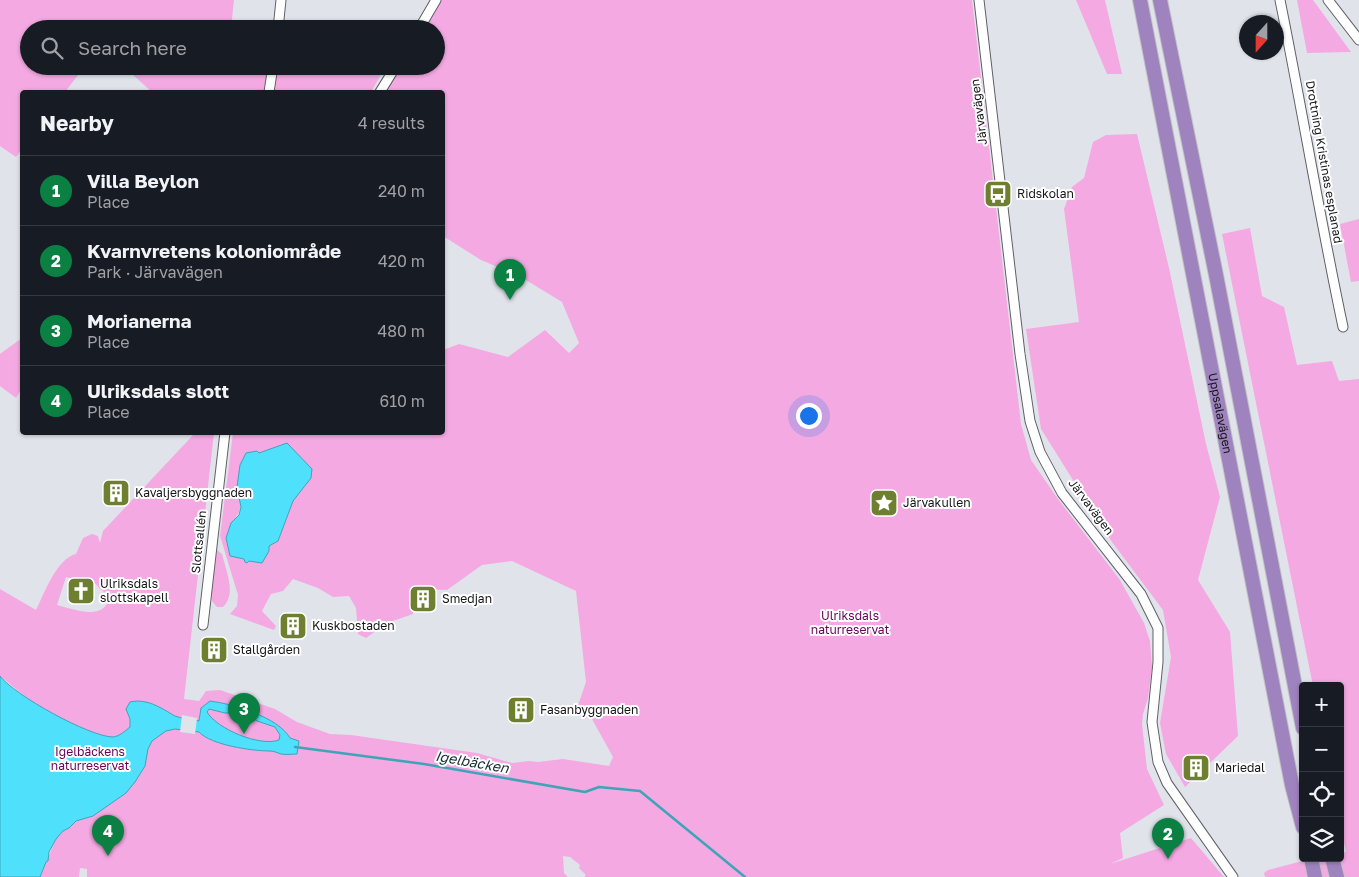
<!DOCTYPE html>
<meta charset="utf-8">
<style>
body{margin:0;font-family:"Golos Text",sans-serif;background:#20242c;color:#f1f3f6}
.controls{position:absolute;right:15px;bottom:15px;display:grid;overflow:hidden;border-radius:5px;box-shadow:0 1px 4px #0004}
.controls button{width:45px;height:45px;display:grid;place-items:center;padding:0;border:0;border-bottom:1px solid #363941;background:#171b24;color:#f1f3f6;font:25px sans-serif}
.compass{position:absolute;left:1239px;top:15px;width:45px;height:45px;border-radius:50%;background:#171b24;box-shadow:0 1px 4px #0004;rotate:201deg}
.you{position:absolute;left:808px;top:415px;width:18px;height:18px;margin:-12px;border:4px solid #fff;border-radius:50%;background:#1a73e8;box-shadow:0 0 0 8px #1a73e833}
.badge{display:grid;place-items:center;width:32px;height:32px;border-radius:50%;background:#0b8043;color:#fff;font-size:16px;font-weight:700}
.pin{position:absolute;translate:-50% -41px;filter:drop-shadow(0 1px 2px #0008)}
.pin::after{content:'';position:absolute;top:26px;width:18px;height:15px;background:inherit;clip-path:polygon(0 0,100% 0,50% 100%)}
.list{margin:0;padding:0;list-style:none}
h2{display:flex;justify-content:space-between;align-items:center;height:65px;margin:0;padding:0 20px;font-size:21px}
h2 small{font-size:16px;font-weight:400;color:#9ea1a6}
.list li{display:grid;grid-template-columns:32px 1fr auto;gap:15px;align-items:center;box-sizing:border-box;height:70px;padding:0 20px;border-top:1px solid #363941}
.list b{display:block;font-size:19px;white-space:nowrap}
.list p{margin:0;font-size:16px;white-space:nowrap;color:#9ea1a6}
.list em{font-size:16px;font-style:normal;color:#9ea1a6}
.icon{flex:none;width:28px;height:28px;fill:none;stroke:currentColor;stroke-width:2;stroke-linecap:round;stroke-linejoin:round}
.map{position:relative;flex:none;width:1359px;height:877px;overflow:hidden}
.search{position:absolute;background:#171b24;box-shadow:0 1px 4px #0004;left:20px;top:20px;width:425px;height:55px;display:flex;align-items:center;gap:12px;box-sizing:border-box;padding:0 18px;border-radius:28px;color:#9ea1a6;font-size:19px}
.panel{position:absolute;background:#171b24;box-shadow:0 1px 4px #0004;left:20px;top:90px;width:425px;height:345px;border-radius:5px}
.map>svg:first-child{display:block}
.green{fill:#f4a9e2;fill-rule:evenodd}
.water{fill:#4fe1fc;stroke:#3ea4b8;fill-rule:evenodd}
.pier{fill:#e1e3eb}
.lines{fill:none;stroke-linecap:round;stroke-linejoin:round}
.stream{stroke:#3ea4b8;stroke-width:2.5}
.minor-casing{stroke:#5f6067;stroke-width:11}
.highway-casing{stroke:#c2c2c3;stroke-width:16}
.minor{stroke:#fff;stroke-width:9}
.highway{stroke:#9e83be;stroke-width:14}
.labels{text-anchor:middle;stroke-width:4;stroke-linejoin:round;paint-order:stroke}
.street-label{font-size:12px;fill:#151518;stroke:#fff}
.poi-label{font-size:12px;fill:#151518;stroke:#fff;text-anchor:start}
.park-label{font-size:12px;fill:#660058;stroke:#fff}
.water-label{font-size:14px;font-style:italic;fill:#162e33;stroke:#fff}
</style>
<div class="map">
<svg width="1359" height="877" viewBox="0 0 1359 877">
<rect width="100%" height="100%" fill="#e1e3eb"/>
<g class="green">
<polygon points="0,0 234,0 231,29 29,29 29,66 85,66 65,92 22,92 22,149 16,157 0,146"/>
<path d="M440,0H972L1021,424L1031,460L1058,499L1120,580L1144,623L1150,641L1152,667L1148,698L1143,714L1142,724L1147,769L1164,805L1120,833L1123,858L1110,864L1191,838L1224,877H584L586,875L579,868L580,865L570,857L563,856L564,873L568,877H87V869L80,868L79,877H40L56,839L29,700L0,676V589L36,610C44,594 57,558 76,554L83,538L92,534L98,536L100,543L103,531L195,433H214L184,699L199,701L206,691L220,690L275,709L297,722L330,734L351,735L477,753L512,763L529,761L538,762L563,759L609,766L613,757L592,719L575,714L586,682L576,591L512,561L482,565L447,590L420,589L413,614L387,623L366,638L358,634L356,608L349,596L333,597L318,588L293,579L283,591L271,594L262,611L276,626L274,630L230,614L237,606L238,595L220,536L233,433L442,432L443,350L459,344L508,357L545,330L569,353L579,343L562,302L521,277L481,260L443,236L442,92H385L401,66H436V29H423ZM311,478L293,501L278,541L269,546L249,561L245,559L231,523C244,509 241,504 237,487ZM66,577L96,584C99,590 105,591 109,597C105,622 73,609 57,605Z"/>
<polygon points="1076,0 1105,0 1122,74 1107,74"/>
<polygon points="1297,0 1313,0 1351,52 1307,53"/>
<polygon points="123,66 351,66 383,71 371,92 152,92"/>
<polygon points="1137,134 1169,268 1206,444 1220,497 1198,580 1230,632 1238,736 1185,787 1166,754 1160,723 1171,657 1163,610 1112,542 1041,429 1026,329 1079,322 1064,209 1072,187 1084,178 1093,142 1106,135"/>
<polygon points="1359,219 1359,281 1351,282 1340,224"/>
<polygon points="1250,228 1262,296 1284,307 1297,365 1332,361 1339,381 1359,379 1359,877 1265,877 1264,873 1268,870 1314,858 1340,858 1340,853 1346,852 1340,824 1340,686 1313,686 1222,234"/>
<polygon points="22,338 22,388 16,398 0,386 0,354"/>
<path d="M217,550L222,554C226,571 237,594 223,607H217L212,601L211,593Z"/>
</g>
<g class="water">
<polygon points="287,443 312,469 311,478 293,501 278,541 269,546 269,551 262,563 249,561 247,563 245,562 244,559 230,556 226,538 231,523 239,515 241,507 237,487 240,465 246,453 257,451 259,453"/>
<path d="M0,676C14,695 90,737 113,737C120,736 125,731 130,727V719L126,709L130,702C147,698 161,708 175,716C182,719 192,719 199,721L201,708L210,701C233,704 278,717 290,738L299,741L297,754C292,754 286,755 281,754C278,753 274,751 270,751C252,751 211,745 199,732L175,729L166,731L152,741L148,749L145,766L135,782L126,793L93,816L76,821L69,828L63,831L56,839L49,852L48,861L46,862L40,877H0ZM209,709L225,713H235L252,717L257,721L275,727L280,735L279,740C260,747 217,729 207,712Z"/>
</g>
<polygon class="pier" points="182,715 197,718 195,734 180,732"/>
<g class="lines">
<polyline class="stream" points="295,747 424,764 585,792 599,787 640,791 745,877"/>
<defs>
<g id="minor">
<polyline points="979,0 1020,354 1030,421 1040,452 1062,493 1141,594 1158,628 1158,662 1152,722 1158,762 1167,783 1233,877"/>
<path d="M1280,0C1302,109 1320,219 1343,327"/>
<polyline points="1328,0 1359,40"/>
<polyline points="278,29 281,0"/>
<polyline points="419,29 436,0"/>
<polyline points="269,92 273,66"/>
<polyline points="380,92 396,66"/>
<polyline points="203,625 225,432"/>
</g>
<g id="highway">
<path id="s1" d="M1140,0L1292,785L1303,827"/>
<polyline points="1160,0 1216,275 1303,728"/>
<polyline points="1311,858 1315,877"/>
<polyline points="1332,858 1337,877"/>
</g>
</defs>
<use href="#minor" class="minor-casing"/>
<use href="#highway" class="highway-casing"/>
<use href="#minor" class="minor"/>
<use href="#highway" class="highway"/>
</g>
<defs>
<symbol id="bus-square" viewBox="-11 -11 22 22"><rect x="-9" y="-9" width="18" height="18" rx="4" fill="#6e8030" stroke="#fff"/><path d="M-5-6H5V4H4V6H2V4H-2V6H-4V4H-5ZM-3.5-4V0h7V-4ZM-3.5 1.2v1.5H-2V1.2ZM2 1.2v1.5H3.5V1.2Z" fill="#fff"/></symbol>
<symbol id="building-square" viewBox="-11 -11 22 22"><rect x="-9" y="-9" width="18" height="18" rx="4" fill="#6e8030" stroke="#fff"/><path d="M-4-6H4V6H1V3H-1V6H-4ZM-2.5-4.3h1.7v1.8h-1.7ZM.8-4.3h1.7v1.8H.8ZM-2.5-1h1.7V.8h-1.7ZM.8-1h1.7V.8H.8Z" fill="#fff"/></symbol>
<symbol id="sight-square" viewBox="-11 -11 22 22"><rect x="-9" y="-9" width="18" height="18" rx="4" fill="#6e8030" stroke="#fff"/><path d="M0-6L1.8-2.2L6-1.7L2.9 1.2L3.7 5.4L0 3.3L-3.7 5.4L-2.9 1.2L-6-1.7L-1.8-2.2Z" fill="#fff"/></symbol>
<symbol id="church-square" viewBox="-11 -11 22 22"><rect x="-9" y="-9" width="18" height="18" rx="4" fill="#6e8030" stroke="#fff"/><path d="M-1.2-6h2.4v3.5h3.3v2.4h-3.3V6h-2.4V-.1h-3.3v-2.4h3.3Z" fill="#fff"/></symbol>
</defs>
<g fill-rule="evenodd">
<use href="#bus-square" x="982" y="178" width="32" height="32"/>
<use href="#building-square" x="100" y="477" width="32" height="32"/>
<use href="#sight-square" x="868" y="487" width="32" height="32"/>
<use href="#church-square" x="65" y="575" width="32" height="32"/>
<use href="#building-square" x="407" y="583" width="32" height="32"/>
<use href="#building-square" x="277" y="610" width="32" height="32"/>
<use href="#building-square" x="198" y="634" width="32" height="32"/>
<use href="#building-square" x="505" y="694" width="32" height="32"/>
<use href="#building-square" x="1180" y="752" width="32" height="32"/>
</g>
<g class="labels">
<g class="street-label">
<text transform="translate(979 112) rotate(-97)" y="4">Järvavägen</text>
<text transform="translate(1324 162) rotate(80)" y="4">Drottning Kristinas esplanad</text>
<text dy="4" stroke="none"><textPath href="#s1" startOffset="421">Uppsalavägen</textPath></text>
<text transform="translate(1091 507) rotate(53)" y="4">Järvavägen</text>
<text transform="translate(199 542) rotate(-84)" y="4">Slottsallén</text>
</g>
<g class="poi-label">
<text x="1017" y="198">Ridskolan</text>
<text x="135" y="497">Kavaljersbyggnaden</text>
<text x="903" y="507">Järvakullen</text>
<text x="100" y="588">Ulriksdals<tspan x="100" dy="14">slottskapell</tspan></text>
<text x="442" y="603">Smedjan</text>
<text x="312" y="630">Kuskbostaden</text>
<text x="233" y="654">Stallgården</text>
<text x="540" y="714">Fasanbyggnaden</text>
<text x="1215" y="772">Mariedal</text>
</g>
<g class="park-label">
<text x="850" y="620">Ulriksdals<tspan x="850" dy="14">naturreservat</tspan></text>
<text x="90" y="756">Igelbäckens<tspan x="90" dy="14">naturreservat</tspan></text>
</g>
<g class="water-label">
<text transform="translate(472 762) rotate(10)" y="5">Igelbäcken</text>
</g>
</g>
</svg>
<div class="controls">
<button>+</button>
<button>−</button>
<button><svg class="icon" aria-label="locate" viewBox="0 0 24 24"><circle cx="12" cy="12" r="6"/><path d="M12 2v4M12 18v4M2 12h4M18 12h4"/></svg></button>
<button><svg class="icon" aria-label="layers" viewBox="0 0 24 24"><path d="M12 4l9 5-9 5-9-5zM3 14l9 5 9-5"/></svg></button>
</div>
<svg class="compass" viewBox="-18 -18 36 36"><path d="M0-13l5 13h-10z" fill="#e53935"/><path d="M0 13l5-13h-10z" fill="#9ea1a6"/></svg>
<div class="you"></div>
<div class="pin badge" style="left:510px;top:300px">1</div>
<div class="pin badge" style="left:1168px;top:859px">2</div>
<div class="pin badge" style="left:244px;top:734px">3</div>
<div class="pin badge" style="left:108px;top:856px">4</div>
<div class="search"><svg class="icon" aria-label="search" viewBox="0 0 24 24"><circle cx="10" cy="10" r="6"/><path d="M15 15l6 6"/></svg>Search here</div>
<section class="panel">
<h2>Nearby<small>4 results</small></h2>
<ul class="list">
<li><span class="badge">1</span><div><b>Villa Beylon</b><p>Place</p></div><em>240 m</em></li>
<li><span class="badge">2</span><div><b>Kvarnvretens koloniområde</b><p>Park · Järvavägen</p></div><em>420 m</em></li>
<li><span class="badge">3</span><div><b>Morianerna</b><p>Place</p></div><em>480 m</em></li>
<li><span class="badge">4</span><div><b>Ulriksdals slott</b><p>Place</p></div><em>610 m</em></li>
</ul>
</section>
</div>
